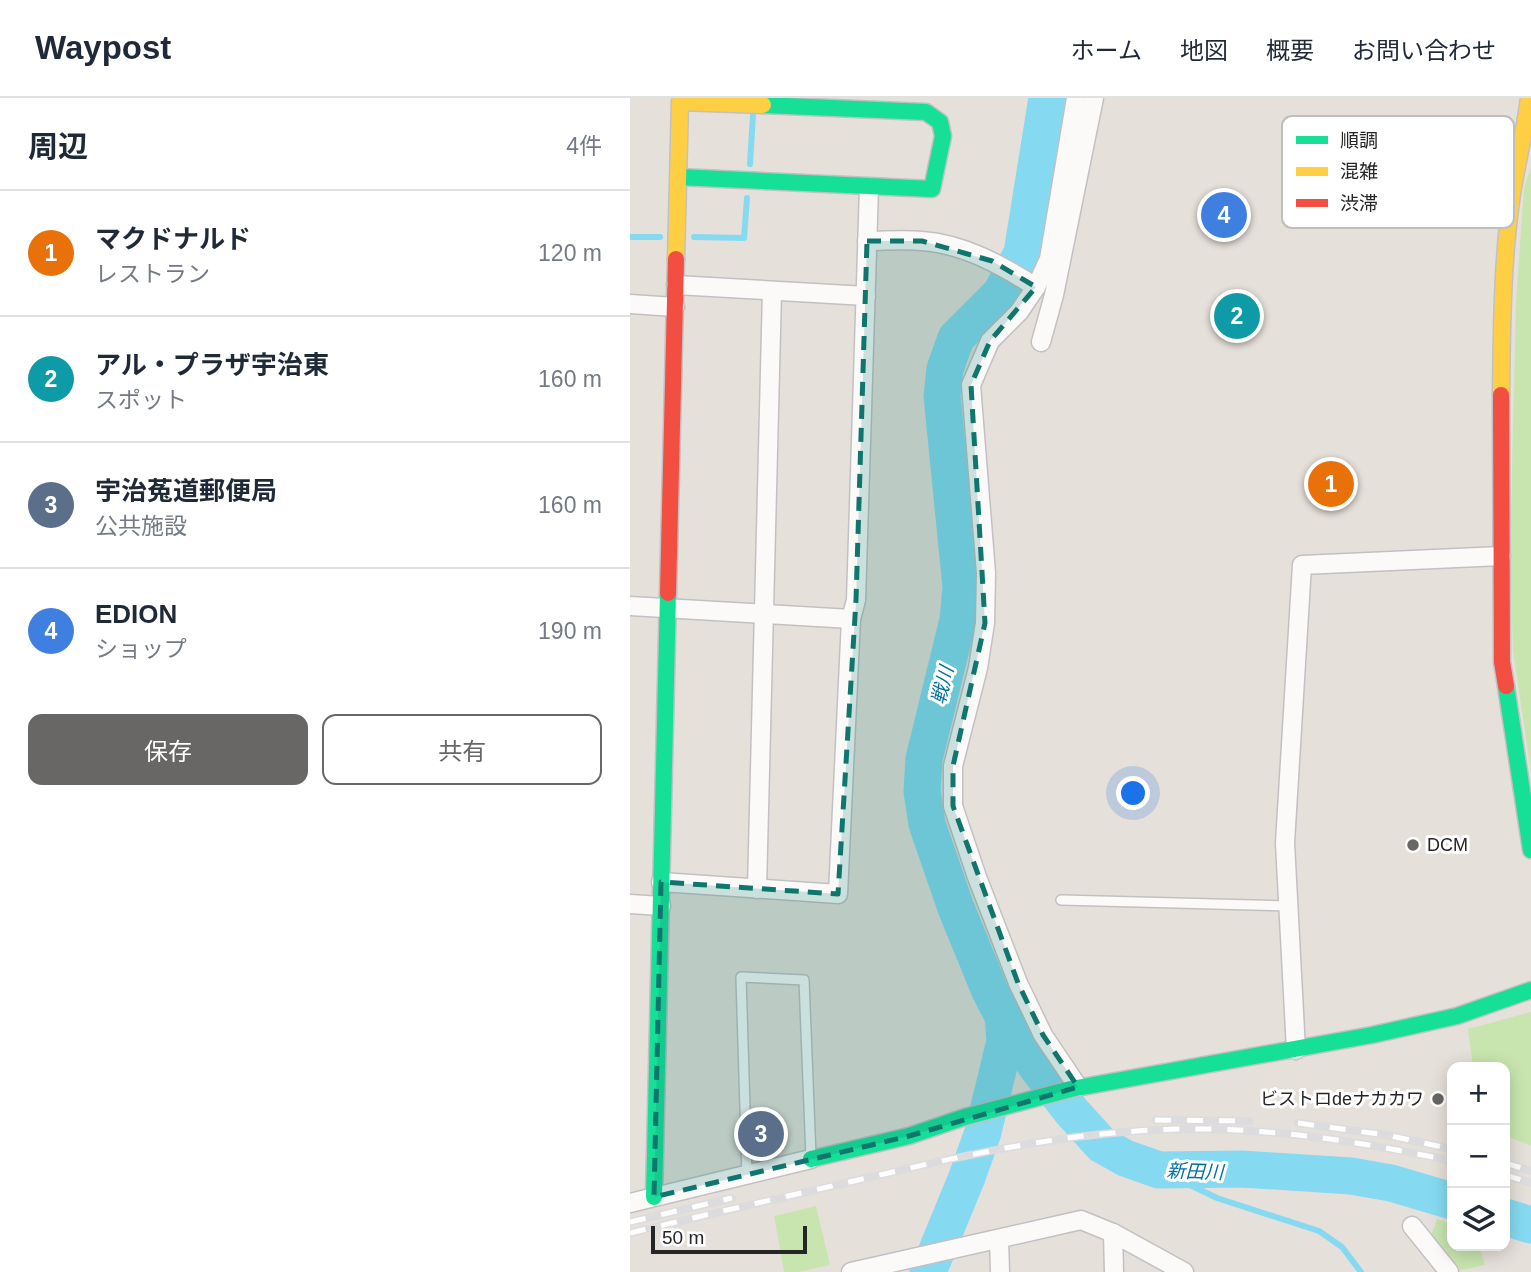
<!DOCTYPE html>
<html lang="ja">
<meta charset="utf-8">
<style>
body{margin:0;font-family:Arial,"Noto Sans JP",sans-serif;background:#f2f2f3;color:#1f2937}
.controls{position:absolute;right:21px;bottom:21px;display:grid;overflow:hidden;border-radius:14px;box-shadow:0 4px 18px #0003}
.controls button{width:63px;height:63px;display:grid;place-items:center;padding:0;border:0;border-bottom:2px solid #e0e1e3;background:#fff;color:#1f2937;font:35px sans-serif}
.scale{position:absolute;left:21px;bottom:18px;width:156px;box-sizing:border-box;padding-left:7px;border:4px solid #262626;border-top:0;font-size:19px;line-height:24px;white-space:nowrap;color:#262626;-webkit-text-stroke:5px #fff;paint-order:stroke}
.you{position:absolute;left:504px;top:696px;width:24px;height:24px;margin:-18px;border:5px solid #fff;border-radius:50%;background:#1a73e8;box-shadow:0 0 0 10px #1a73e833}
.badge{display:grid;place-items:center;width:46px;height:46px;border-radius:50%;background:#696765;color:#fff;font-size:23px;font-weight:700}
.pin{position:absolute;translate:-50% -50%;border:4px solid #fff;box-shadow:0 2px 7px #0006}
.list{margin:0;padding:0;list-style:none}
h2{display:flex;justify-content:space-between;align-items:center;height:91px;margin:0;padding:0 28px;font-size:30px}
h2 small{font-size:23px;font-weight:400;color:#747a83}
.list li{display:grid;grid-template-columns:46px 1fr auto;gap:21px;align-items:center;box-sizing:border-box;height:126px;padding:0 28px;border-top:2px solid #e0e1e3}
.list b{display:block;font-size:26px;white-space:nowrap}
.list p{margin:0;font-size:23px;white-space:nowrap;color:#747a83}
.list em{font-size:23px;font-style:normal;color:#747a83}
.actions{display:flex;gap:14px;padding:21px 28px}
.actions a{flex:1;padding:16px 0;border:2px solid #696765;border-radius:14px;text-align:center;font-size:24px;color:#696765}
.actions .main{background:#696765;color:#fff}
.icon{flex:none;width:38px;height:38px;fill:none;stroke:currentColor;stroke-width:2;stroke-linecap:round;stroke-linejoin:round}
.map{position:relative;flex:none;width:901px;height:1174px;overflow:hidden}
header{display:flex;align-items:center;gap:42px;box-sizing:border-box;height:98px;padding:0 35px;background:#fff;border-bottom:2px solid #e0e1e3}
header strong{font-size:33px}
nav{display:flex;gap:38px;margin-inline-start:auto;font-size:24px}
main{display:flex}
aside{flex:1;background:#fff}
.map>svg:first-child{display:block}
.green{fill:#c8e5af}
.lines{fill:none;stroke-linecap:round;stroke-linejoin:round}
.stream{stroke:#85daf1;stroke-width:6}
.river{stroke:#85daf1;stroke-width:37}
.lane-casing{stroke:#c2c0c2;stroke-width:12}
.street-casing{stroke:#c2c0c2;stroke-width:21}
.fast-casing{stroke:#c2c0c2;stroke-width:19}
.slow-casing{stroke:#c2c0c2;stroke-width:19}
.jam-casing{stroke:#c2c0c2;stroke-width:19}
.lane{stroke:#fbfaf9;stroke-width:9}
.street{stroke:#fbfaf9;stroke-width:18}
.fast{stroke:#16e098;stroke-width:16}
.slow{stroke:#ffcf43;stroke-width:16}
.jam{stroke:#f24e42;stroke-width:16}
.rail-casing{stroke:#dcdbdd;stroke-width:8}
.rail{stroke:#fff;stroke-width:5;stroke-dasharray:16;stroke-linecap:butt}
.marked{fill:#0f766e;fill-opacity:0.2;stroke:#0f766e;stroke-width:5;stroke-dasharray:14 9;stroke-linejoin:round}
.poi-dot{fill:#696765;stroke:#fff;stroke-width:2.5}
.labels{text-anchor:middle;stroke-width:6;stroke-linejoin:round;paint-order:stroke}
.poi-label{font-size:18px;fill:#262626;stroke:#fff;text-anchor:start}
.water-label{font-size:19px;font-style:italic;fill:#0070a1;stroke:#fff}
.key{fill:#fff;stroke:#bebebe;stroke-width:2}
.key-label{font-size:19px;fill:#262626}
</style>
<header>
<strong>Waypost</strong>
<nav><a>ホーム</a><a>地図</a><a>概要</a><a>お問い合わせ</a></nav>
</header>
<main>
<aside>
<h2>周辺<small>4件</small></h2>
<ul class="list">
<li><span class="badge" style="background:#e8710a">1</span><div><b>マクドナルド</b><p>レストラン</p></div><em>120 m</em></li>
<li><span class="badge" style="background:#0f9aa8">2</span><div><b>アル・プラザ宇治東</b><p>スポット</p></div><em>160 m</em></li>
<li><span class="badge" style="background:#5c6f8a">3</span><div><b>宇治菟道郵便局</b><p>公共施設</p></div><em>160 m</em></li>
<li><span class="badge" style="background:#3f7fe0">4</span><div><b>EDION</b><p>ショップ</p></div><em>190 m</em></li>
</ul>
<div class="actions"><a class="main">保存</a><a>共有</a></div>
</aside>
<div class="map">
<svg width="901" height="1174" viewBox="0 0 901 1174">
<rect width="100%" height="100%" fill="#e6e0da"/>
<g class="green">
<polygon points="901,69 901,674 883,553 880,452 886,203 894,90"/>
<polygon points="901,914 901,1048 875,1037 875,969 843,969 838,931"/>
<polygon points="186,1108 200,1167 168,1174 154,1174 144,1118"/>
<polygon points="807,1121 822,1126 822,1148 849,1148 855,1167 831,1172 801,1138"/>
</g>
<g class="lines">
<g class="stream">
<polyline points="120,66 123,17"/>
<polyline points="0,139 30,139"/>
<polyline points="64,139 114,140 117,100"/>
<polyline points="529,1072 587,1100 689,1133 712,1149 731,1174"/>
</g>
<g class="river">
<polyline points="373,918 406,968 442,1014 472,1047 495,1060 529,1072 612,1071 721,1078 761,1085 822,1103"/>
<polyline points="875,1119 901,1127"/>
<polyline points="298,1174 337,1079 353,1034 375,943 373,918 360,893 326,810 297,726 292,693 294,661 328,522 331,489 312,298 315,271 326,240 371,195 392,155 417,0"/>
</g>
<defs>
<g id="lane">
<polyline points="431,802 658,808"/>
<polyline points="117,1077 111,879 174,882 181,1059"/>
</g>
<g id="street">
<polyline points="446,0 419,161 406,189 389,214 360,243 341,287 356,475 355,525 348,570 323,668 323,708 347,779 388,885 413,937 448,989"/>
<path d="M237,143C255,143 274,141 292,143C334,146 371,167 406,189"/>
<polyline points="46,187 236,198"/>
<polyline points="0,206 45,209"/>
<polyline points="411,244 424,197 464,0"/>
<polyline points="0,508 221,521"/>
<polyline points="31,784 208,796 221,521 226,502 239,89"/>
<polyline points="127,791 142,193"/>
<polyline points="0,806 31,808"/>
<polyline points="666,952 655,745 672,467 871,458"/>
<polyline points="0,1105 181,1061"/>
<polyline points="782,1128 819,1174"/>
<polyline points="483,1135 484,1174"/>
<polyline points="369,1141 370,1174"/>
<polyline points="221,1174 451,1122 483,1135 554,1174"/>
</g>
<g id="fast">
<polyline points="49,79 302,91 313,38 310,24 296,14 133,7"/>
<polyline points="876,588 901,752"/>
<polyline points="181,1061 279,1038 335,1019 441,991 742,937 827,918 901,892"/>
<polyline points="24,1099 38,495"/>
</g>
<g id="slow">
<polyline points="46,161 50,4 133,7"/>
<path d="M871,297C872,230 872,162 882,96C887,64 895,32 899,0"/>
</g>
<g id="jam">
<polyline points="871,297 872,564 876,588"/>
<polyline points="38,495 46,161"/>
</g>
</defs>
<use href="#lane" class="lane-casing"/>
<use href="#street" class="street-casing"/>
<use href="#fast" class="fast-casing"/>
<use href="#slow" class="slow-casing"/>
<use href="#jam" class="jam-casing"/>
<use href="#lane" class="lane"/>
<use href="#street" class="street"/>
<use href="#fast" class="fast"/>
<use href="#slow" class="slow"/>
<use href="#jam" class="jam"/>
<defs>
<g id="rail">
<polyline points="525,1022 619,1023"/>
<polyline points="668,1025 756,1037 822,1051"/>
<polyline points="875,1065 901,1073"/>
<polyline points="875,1077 901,1085"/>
<polyline points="0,1124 102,1100"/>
<path d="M0,1135C79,1116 158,1098 237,1080C326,1059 416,1039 507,1033C614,1025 718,1041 822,1063"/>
</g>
</defs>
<use href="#rail" class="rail-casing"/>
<use href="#rail" class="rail"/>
</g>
<path class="marked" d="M237,143H292L362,163L406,189L360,243L341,287L355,525L323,668V708L388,885L413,937L448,989L279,1038L24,1099L31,784L208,796L226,502Z"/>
<g class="poi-dot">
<circle cx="783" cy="747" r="7"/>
<circle cx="808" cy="1001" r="7"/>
</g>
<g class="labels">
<g class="poi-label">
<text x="797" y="753">DCM</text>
<text x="794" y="1007" text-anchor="end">ビストロdeナカカワ</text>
</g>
<g class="water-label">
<text transform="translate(312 587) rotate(-76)" y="7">戦川</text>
<text transform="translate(565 1073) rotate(2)" y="7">新田川</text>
</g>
</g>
<rect x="652" y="18" width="232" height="112" rx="10" class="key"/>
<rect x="666" y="38" width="32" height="8" fill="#16e098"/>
<rect x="666" y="69" width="32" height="9" fill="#ffcf43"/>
<rect x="666" y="101" width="32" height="8" fill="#f24e42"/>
<g class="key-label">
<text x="710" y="49">順調</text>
<text x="710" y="80">混雑</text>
<text x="710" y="112">渋滞</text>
</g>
</svg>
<div class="controls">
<button>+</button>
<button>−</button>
<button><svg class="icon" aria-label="layers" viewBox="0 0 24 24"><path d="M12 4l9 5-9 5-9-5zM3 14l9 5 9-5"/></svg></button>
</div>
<div class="scale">50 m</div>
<div class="you"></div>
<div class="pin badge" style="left:701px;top:386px;background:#e8710a">1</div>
<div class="pin badge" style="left:607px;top:218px;background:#0f9aa8">2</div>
<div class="pin badge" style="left:131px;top:1036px;background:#5c6f8a">3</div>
<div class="pin badge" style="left:594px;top:117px;background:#3f7fe0">4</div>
</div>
</main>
